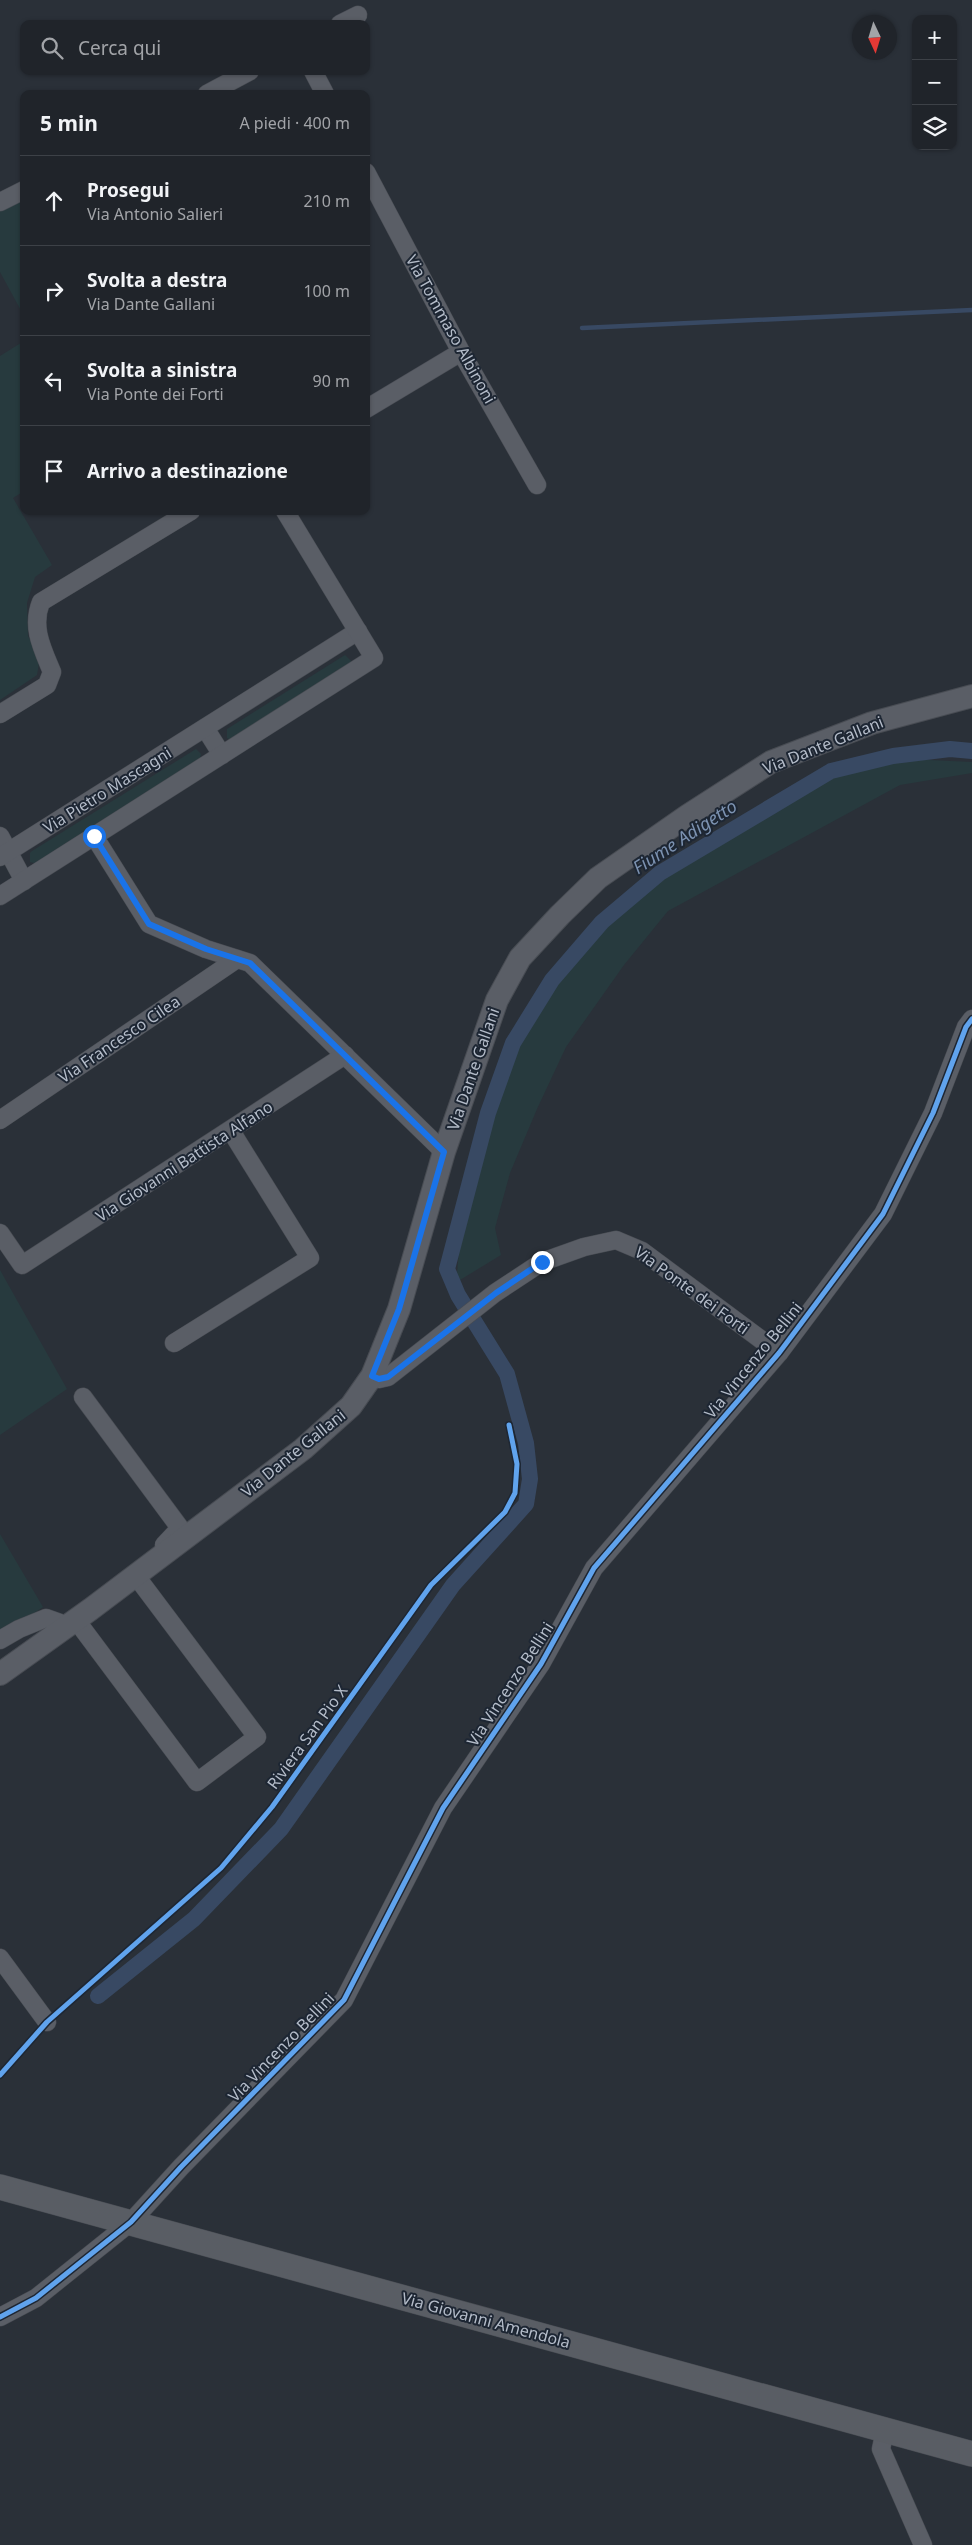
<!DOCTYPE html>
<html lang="it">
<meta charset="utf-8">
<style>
body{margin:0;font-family:"Noto Sans",sans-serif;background:#282c32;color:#f1f3f6}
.controls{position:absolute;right:15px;top:15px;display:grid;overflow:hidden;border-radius:10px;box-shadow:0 1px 4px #0004}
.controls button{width:45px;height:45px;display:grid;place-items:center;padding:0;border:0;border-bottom:1px solid #3d4147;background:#20242a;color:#f1f3f6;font:25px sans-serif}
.compass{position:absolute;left:852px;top:15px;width:45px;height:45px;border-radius:50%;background:#20242a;box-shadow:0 1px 4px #0004;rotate:176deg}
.stop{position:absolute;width:15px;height:15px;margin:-11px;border:4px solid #1a73e8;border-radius:50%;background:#fff}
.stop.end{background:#1a73e8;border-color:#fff;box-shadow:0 1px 5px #0008}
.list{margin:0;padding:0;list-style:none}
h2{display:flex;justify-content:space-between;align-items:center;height:65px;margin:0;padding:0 20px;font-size:21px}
h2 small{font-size:16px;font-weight:400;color:#a2a4a8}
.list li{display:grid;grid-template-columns:32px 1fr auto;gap:15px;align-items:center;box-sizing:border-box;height:90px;padding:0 20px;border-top:1px solid #3d4147}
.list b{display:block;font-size:19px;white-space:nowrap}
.list p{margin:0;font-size:16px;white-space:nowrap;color:#a2a4a8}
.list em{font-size:16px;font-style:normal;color:#a2a4a8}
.icon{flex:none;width:28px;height:28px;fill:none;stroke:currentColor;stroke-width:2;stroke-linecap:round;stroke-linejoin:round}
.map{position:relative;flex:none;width:972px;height:2545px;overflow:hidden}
.search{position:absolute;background:#20242a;box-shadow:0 1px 4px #0004;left:20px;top:20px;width:350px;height:55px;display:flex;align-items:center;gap:12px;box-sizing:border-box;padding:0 18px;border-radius:10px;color:#a2a4a8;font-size:19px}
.panel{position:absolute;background:#20242a;box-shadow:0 1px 4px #0004;left:20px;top:90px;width:350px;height:425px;border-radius:10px}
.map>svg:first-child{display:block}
.green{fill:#273a3e}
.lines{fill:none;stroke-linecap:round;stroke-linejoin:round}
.stream{stroke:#384963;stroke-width:4.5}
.canal{stroke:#384963;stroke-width:16}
.minor-casing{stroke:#484c53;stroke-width:19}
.tertiary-casing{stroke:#484c53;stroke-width:24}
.secondary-casing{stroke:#484c53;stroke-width:26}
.minor{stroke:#5a5e66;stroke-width:18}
.tertiary{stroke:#5a5e66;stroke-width:22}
.secondary{stroke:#595d64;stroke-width:25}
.cycleway-casing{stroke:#1d2633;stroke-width:8}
.cycleway{stroke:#60a3ed;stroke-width:5}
.route{stroke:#1a73e8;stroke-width:6}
.labels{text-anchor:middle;stroke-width:4;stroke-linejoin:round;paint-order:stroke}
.street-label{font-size:16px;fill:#b4bcc9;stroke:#1d2633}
.water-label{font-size:18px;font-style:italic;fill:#7c92b1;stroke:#1d2633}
</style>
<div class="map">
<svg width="972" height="2545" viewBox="0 0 972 2545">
<rect width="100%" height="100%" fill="#2a3038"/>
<g class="green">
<polygon points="24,190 24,316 0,272 0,202"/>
<polygon points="24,341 24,491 13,498 52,565 35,577 27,603 28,636 40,657 37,675 0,700 0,356"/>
<polygon points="345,655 351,661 349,668 231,740 227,738 227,729"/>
<polygon points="196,749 201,754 199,762 38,864 30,862 30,853 32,851"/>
<polygon points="886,758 972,762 972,773 900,785 668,911 624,965 566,1047 537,1109 510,1173 495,1228 501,1255 460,1280 457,1275 459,1249 491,1104 524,1031 563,963 591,925 656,875 801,788 856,762"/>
<polygon points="0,1270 67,1389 0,1435"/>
<polygon points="0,1534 43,1607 0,1637"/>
</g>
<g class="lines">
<polyline class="stream" points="582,328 972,310"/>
<polyline class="canal" points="98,1996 194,1919 281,1829 453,1585 526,1504 530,1479 526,1443 507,1374 458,1295 447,1269 488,1113 513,1043 552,980 602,922 660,873 831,771 893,756 950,749 972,751"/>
<defs>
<g id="minor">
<polyline points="340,24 358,15"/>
<polyline points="313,71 325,94"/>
<polyline points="207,94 250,71"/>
<polyline points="366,172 461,352 537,485"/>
<polyline points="0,202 24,190"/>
<polyline points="366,409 461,352"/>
<path d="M0,714L47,685L52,672C42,648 31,627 41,602L191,511"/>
<polyline points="205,728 222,755"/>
<polyline points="0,836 24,881"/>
<polyline points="94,836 149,924 206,949 250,963 444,1152"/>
<polyline points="0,857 358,631"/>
<polyline points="0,896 374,658 285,511"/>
<polyline points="0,1120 237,959"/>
<polyline points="0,1233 22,1265 345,1055"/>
<polyline points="174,1343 310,1258 231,1131"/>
<polyline points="372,1376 379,1379 388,1377 495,1293 542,1262 584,1247 616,1240 642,1251 779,1353"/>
<polyline points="83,1397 180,1528 164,1545"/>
<polyline points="76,1620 197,1782 257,1737 136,1576 145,1566"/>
<polyline points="0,1640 19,1629 46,1618 60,1623 64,1628"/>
<polyline points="0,1958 47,2022"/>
<polyline points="0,2317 36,2298 131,2222 181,2167 344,2000 443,1808 541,1664 594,1568 779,1353 883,1214 933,1113 966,1027 972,1019"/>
<polyline points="885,2430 881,2449 923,2545"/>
</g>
<polyline id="tertiary" points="0,1674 91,1609 303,1449 351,1406 372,1376 399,1309 444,1152 497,1000 520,958 560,915 598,878 687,816 771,762 872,723 972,696"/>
<polyline id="secondary" points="0,2187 972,2454"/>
</defs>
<use href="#minor" class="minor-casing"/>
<use href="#tertiary" class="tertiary-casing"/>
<use href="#secondary" class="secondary-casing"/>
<use href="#minor" class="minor"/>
<use href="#tertiary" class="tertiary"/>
<use href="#secondary" class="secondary"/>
<defs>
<g id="cycleway">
<polyline points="0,2075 47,2022 221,1868 272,1807 431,1585 505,1512 515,1493 517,1464 509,1425"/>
<polyline points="0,2317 36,2298 131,2222 181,2167 344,2000 443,1808 541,1664 594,1568 779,1353 883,1214 933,1113 966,1027 972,1019"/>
</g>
</defs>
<use href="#cycleway" class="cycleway-casing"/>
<use href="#cycleway" class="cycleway"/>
</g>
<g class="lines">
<polyline class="route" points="94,836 149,924 206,949 250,963 444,1152 399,1309 372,1376 379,1379 388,1377 496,1293 542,1262"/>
</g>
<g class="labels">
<g class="street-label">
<text transform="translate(451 329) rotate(61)" y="6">Via Tommaso Albinoni</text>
<text transform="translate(823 745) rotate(-22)" y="6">Via Dante Gallani</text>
<text transform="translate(107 790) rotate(-32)" y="6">Via Pietro Mascagni</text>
<text transform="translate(119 1039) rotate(-34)" y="6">Via Francesco Cilea</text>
<text transform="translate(473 1069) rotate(-71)" y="6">Via Dante Gallani</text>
<text transform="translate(184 1161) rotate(-33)" y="6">Via Giovanni Battista Alfano</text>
<text transform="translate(692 1290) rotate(36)" y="6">Via Ponte dei Forti</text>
<text transform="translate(753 1360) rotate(-51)" y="6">Via Vincenzo Bellini</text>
<text transform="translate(293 1453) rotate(-39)" y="6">Via Dante Gallani</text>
<text transform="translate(510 1684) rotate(-57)" y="6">Via Vincenzo Bellini</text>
<text transform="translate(307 1737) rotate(-54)" y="6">Riviera San Pio X</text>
<text transform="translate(281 2047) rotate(-46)" y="6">Via Vincenzo Bellini</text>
<text transform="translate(486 2320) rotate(15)" y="6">Via Giovanni Amendola</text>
</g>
<g class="water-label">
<text transform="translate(685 837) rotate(-33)" y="6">Fiume Adigetto</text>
</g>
</g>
</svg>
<div class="controls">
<button>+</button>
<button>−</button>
<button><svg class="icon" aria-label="layers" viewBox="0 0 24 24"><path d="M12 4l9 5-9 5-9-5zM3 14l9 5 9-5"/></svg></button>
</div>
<svg class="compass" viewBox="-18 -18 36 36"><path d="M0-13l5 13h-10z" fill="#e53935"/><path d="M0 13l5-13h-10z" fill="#a2a4a8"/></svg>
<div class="stop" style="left:94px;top:836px"></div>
<div class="stop end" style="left:542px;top:1262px"></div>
<div class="search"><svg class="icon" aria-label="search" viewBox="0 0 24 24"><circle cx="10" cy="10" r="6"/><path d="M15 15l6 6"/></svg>Cerca qui</div>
<section class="panel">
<h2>5 min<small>A piedi · 400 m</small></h2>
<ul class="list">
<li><svg class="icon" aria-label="ahead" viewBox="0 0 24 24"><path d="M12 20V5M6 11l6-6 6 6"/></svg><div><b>Prosegui</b><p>Via Antonio Salieri</p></div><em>210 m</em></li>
<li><svg class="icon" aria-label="right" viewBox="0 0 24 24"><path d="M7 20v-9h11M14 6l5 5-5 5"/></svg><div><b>Svolta a destra</b><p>Via Dante Gallani</p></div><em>100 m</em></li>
<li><svg class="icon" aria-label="left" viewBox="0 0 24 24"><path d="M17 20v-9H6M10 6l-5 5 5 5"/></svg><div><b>Svolta a sinistra</b><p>Via Ponte dei Forti</p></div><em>90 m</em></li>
<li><svg class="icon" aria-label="arrive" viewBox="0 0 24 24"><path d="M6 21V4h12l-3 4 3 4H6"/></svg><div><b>Arrivo a destinazione</b></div></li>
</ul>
</section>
</div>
